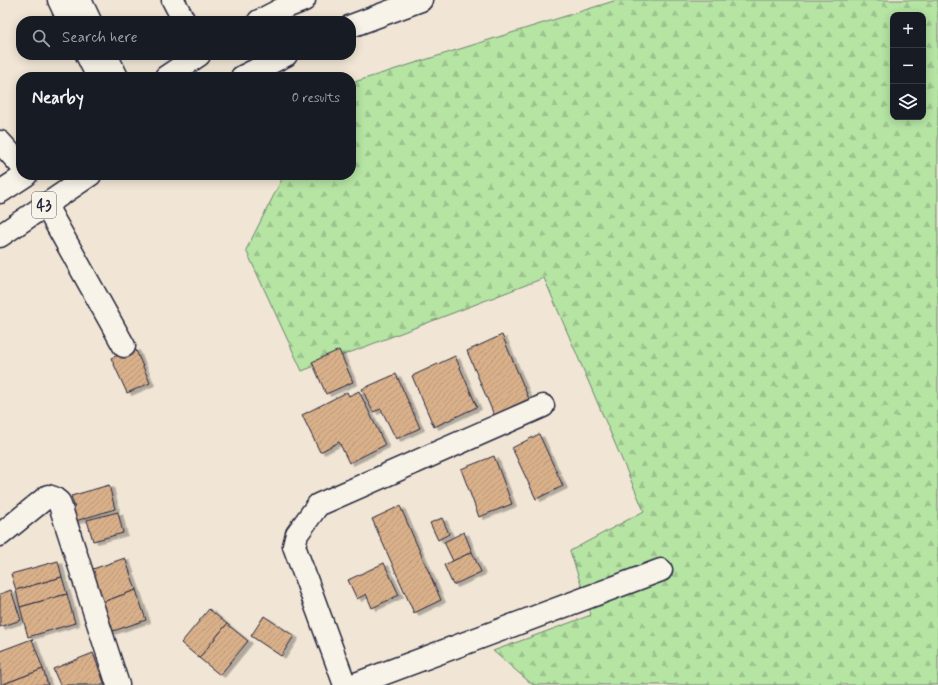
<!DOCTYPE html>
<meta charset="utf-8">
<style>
body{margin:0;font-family:Mynerve,sans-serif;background:#242831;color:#f1f3f6}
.controls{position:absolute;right:12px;top:12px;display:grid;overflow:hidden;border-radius:8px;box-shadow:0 2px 10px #0003}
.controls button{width:36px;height:36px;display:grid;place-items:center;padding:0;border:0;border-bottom:1px solid #363941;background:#171b24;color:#f1f3f6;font:20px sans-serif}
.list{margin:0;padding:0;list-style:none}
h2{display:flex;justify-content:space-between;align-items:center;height:52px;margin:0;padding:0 16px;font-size:17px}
h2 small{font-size:13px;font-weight:400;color:#9ea1a6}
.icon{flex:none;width:22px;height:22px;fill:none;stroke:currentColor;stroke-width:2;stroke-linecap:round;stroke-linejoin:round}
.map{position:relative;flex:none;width:938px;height:685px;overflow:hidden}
.search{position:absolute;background:#171b24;box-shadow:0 2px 10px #0003;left:16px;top:16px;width:340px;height:44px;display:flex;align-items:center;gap:10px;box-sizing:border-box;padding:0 14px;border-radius:16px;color:#9ea1a6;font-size:15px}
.panel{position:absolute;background:#171b24;box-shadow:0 2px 10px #0003;left:16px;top:72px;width:340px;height:108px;border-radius:16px}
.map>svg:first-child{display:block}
.forest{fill:url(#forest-firs);stroke:#6c836f;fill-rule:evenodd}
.building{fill:url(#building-hatch);stroke:#22223b;filter:url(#shadow)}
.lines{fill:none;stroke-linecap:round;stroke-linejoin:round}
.minor-casing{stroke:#22223b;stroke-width:25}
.highway-casing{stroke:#22223b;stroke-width:25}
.minor{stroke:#f7f3e8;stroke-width:22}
.highway{stroke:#f7f3e8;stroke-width:22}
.labels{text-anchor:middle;stroke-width:3;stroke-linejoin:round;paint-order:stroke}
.shield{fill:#f7f3e8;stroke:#62616f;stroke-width:1}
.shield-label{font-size:15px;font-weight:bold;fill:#22223b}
</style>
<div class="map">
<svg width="938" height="685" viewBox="0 0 938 685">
<defs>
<pattern id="forest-firs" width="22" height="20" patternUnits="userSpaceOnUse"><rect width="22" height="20" fill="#b5e4a3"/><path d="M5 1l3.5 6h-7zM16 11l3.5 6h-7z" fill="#9bc38d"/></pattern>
<pattern id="building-hatch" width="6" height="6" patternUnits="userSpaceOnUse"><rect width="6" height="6" fill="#d9b08a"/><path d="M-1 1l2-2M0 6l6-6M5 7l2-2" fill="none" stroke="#ba9778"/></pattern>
<filter id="shadow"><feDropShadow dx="4.5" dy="2.5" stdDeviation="0" flood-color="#0004"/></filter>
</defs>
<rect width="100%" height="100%" fill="#f1e6d5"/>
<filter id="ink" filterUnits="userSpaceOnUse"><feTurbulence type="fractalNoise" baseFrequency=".025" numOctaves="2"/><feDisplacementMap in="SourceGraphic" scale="8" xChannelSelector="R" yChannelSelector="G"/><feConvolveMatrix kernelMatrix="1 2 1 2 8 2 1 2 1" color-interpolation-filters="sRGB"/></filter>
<g filter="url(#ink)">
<path class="forest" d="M617,0H938V685H533L493,651L591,615L570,551L644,511L544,278L302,371L246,250L284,175H351V83ZM893,15H923V117H893Z"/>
<g class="building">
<polygon points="502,335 529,399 494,415 467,351"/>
<polygon points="135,348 150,383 127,393 111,358"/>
<polygon points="339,350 353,382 326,394 312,362"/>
<polygon points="455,356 477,407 434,427 412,376"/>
<polygon points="396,374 420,428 396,439 381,409 373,412 362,389"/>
<polygon points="359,391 385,445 349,463 339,442 320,452 302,415 347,392 349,396"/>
<polygon points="539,434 563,486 536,499 512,448"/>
<polygon points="494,456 512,504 479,517 461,469"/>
<polygon points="109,485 115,509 69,523 65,511 75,508 71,496"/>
<polygon points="400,506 441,600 414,613 372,519"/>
<polygon points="118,512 123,533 93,541 87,520"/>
<polygon points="442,518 449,534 438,540 430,523"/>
<polygon points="464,532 472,552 453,561 444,542"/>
<polygon points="472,552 481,572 453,585 444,565"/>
<polygon points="125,558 136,590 100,603 90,570"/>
<polygon points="58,561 62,577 16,590 11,574"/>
<polygon points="384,563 399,595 372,608 366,594 357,599 348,580"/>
<polygon points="62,577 67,594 20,607 16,590"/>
<polygon points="11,590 21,620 0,627 0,594"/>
<polygon points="136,590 146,620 110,632 100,603"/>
<polygon points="67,594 75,623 28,637 20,607"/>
<polygon points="209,609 227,624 199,658 181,643"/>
<polygon points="264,616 294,636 281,656 251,636"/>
<polygon points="227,624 248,641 220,675 199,658"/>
<polygon points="32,639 43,669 1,685 0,651"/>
<polygon points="93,653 105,685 60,685 53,669"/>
<polygon points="43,669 48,685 1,685"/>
</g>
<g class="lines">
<defs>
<g id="minor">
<polyline points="59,0 69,21"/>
<polyline points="80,0 90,21"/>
<polyline points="173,0 184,21"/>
<polyline points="87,55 98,77"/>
<polyline points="106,55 117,77"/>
<polyline points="0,142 21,165"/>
<polyline points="45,204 124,346"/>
<polyline points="0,535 48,496 54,498 59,502 118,685"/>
<polyline points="345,685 294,546 297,534 318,505 543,406"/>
<polyline points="353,685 661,570"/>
</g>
<g id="highway">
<polyline points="259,21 286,7 304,0"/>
<polyline points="351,26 421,0"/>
<polyline points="166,77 199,55"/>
<polyline points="242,77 286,55"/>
<polyline points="0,192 26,175"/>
<polyline points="0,236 90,175"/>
</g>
</defs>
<use href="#minor" class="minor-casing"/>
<use href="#highway" class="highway-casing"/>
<use href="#minor" class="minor"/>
<use href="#highway" class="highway"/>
</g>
</g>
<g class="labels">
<rect class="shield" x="32" y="192" width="24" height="26" rx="3"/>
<g class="shield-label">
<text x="44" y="210">43</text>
</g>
</g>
</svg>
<div class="controls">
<button>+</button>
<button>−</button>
<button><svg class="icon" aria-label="layers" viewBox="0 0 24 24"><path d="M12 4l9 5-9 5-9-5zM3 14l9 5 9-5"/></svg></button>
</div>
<div class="search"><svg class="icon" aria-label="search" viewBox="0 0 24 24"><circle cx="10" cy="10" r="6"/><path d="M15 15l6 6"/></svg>Search here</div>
<section class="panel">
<h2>Nearby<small>0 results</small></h2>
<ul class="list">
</ul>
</section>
</div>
